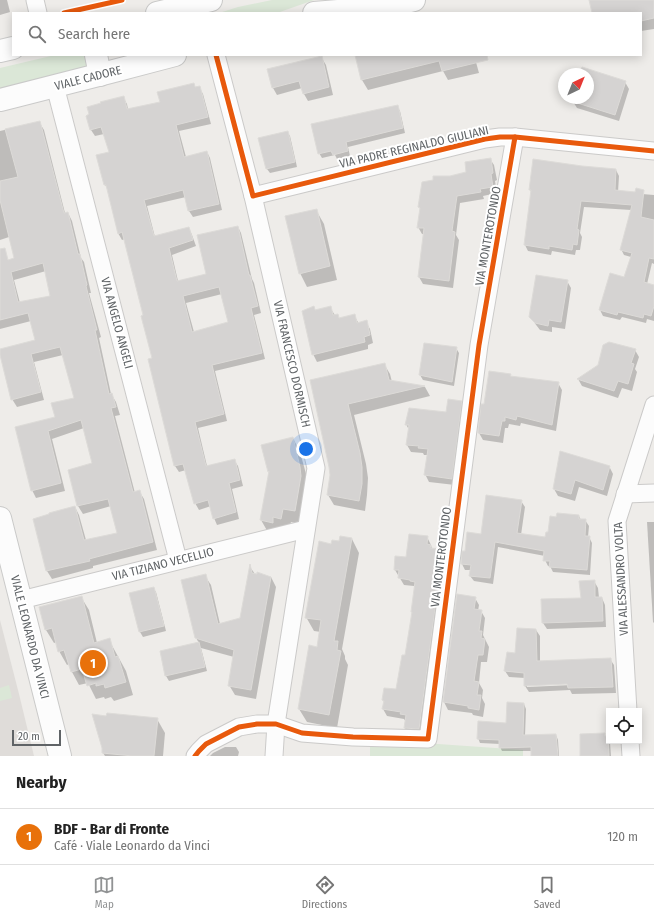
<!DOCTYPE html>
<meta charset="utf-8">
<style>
body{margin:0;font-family:"Fira Sans Condensed",sans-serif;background:#f6f6f6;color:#222}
.controls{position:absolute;right:12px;bottom:12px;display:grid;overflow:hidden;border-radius:0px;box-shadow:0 2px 10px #0003}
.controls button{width:36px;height:36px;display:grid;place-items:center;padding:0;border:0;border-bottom:1px solid #e0e0e0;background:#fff;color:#222;font:20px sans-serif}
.compass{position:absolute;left:558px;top:68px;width:36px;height:36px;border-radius:50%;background:#fff;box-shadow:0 2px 10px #0003;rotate:43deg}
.scale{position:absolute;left:12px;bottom:10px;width:49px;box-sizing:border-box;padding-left:4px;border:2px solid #5f6366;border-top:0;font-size:11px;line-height:14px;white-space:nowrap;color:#5f6366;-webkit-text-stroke:3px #fff;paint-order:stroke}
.you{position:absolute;left:306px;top:449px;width:14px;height:14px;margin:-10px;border:3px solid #fff;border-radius:50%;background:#1a73e8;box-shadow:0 0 0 6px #1a73e833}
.badge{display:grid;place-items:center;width:26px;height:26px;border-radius:50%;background:#919394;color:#fff;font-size:13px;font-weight:700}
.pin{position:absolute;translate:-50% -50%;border:2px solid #fff;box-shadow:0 1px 4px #0006}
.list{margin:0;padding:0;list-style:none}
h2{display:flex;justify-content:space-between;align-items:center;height:52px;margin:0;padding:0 16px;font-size:17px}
h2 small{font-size:13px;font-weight:400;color:#767676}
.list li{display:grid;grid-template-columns:26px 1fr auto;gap:12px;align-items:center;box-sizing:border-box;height:56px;padding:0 16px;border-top:1px solid #e0e0e0}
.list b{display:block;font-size:15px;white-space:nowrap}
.list p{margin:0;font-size:13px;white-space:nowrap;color:#767676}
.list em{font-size:13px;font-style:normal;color:#767676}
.icon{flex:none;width:22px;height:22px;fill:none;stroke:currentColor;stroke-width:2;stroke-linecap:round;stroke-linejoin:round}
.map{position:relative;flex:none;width:654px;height:756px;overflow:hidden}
.search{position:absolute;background:#fff;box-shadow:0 2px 10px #0003;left:12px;right:12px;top:12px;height:44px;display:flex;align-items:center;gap:10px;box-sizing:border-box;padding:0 14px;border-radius:0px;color:#767676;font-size:15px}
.sheet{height:108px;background:#fff}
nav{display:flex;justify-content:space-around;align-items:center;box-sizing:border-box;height:56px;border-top:1px solid #e0e0e0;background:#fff;font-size:11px;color:#767676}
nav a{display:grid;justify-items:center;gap:2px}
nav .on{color:#919394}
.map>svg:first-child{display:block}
.education{fill:#dfdcd9}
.green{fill:#dbe7d7}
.shadow{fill:#0003;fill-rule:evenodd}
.building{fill:#d5d3d2;stroke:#dddbd8;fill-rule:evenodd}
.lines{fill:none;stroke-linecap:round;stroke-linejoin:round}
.minor-casing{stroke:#cbcac9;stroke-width:19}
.secondary-casing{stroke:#cacac9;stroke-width:24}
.minor{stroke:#fcfcfc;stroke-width:17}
.secondary{stroke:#fcfcfc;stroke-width:22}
.cycleway-casing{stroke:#fff;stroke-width:8}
.cycleway{stroke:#e8590c;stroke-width:5}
.labels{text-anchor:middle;stroke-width:4;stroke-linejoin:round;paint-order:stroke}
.street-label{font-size:12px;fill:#5f6366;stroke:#fff}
</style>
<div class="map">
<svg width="654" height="756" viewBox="0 0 654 756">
<rect width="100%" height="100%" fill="#eeece9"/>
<polygon class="education" points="0,620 19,694 34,756 0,756"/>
<g class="green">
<polygon points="272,0 314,0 277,13 219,13 238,7"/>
<polygon points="55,55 90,55 92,62 85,67 0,89 0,68"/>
<polygon points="9,685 12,698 0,701 0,688"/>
<polygon points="438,744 523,750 523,756 370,756 370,745"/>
</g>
<g class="shadow">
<polygon points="0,0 7,0 10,12 0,15"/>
<polygon points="590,0 654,0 654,29 641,31 641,13 593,13"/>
<polygon points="356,55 474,55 479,73 448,80 443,71 368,90 362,80"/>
<polygon points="321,57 326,65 333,95 308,101 304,94 302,88 277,95 273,88"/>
<polygon points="583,68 625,82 629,89 619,121 577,108 572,100 573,98 588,98 588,74 581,74"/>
<path d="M193,84L196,88L199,87L203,94L211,124L179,131L186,157L207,152L210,158L222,210L193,217L189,211L186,197L147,206L155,237L189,228L192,235L196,246L172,255L178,281L208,274L238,227L241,233L252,279L254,283L261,313L254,315L265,359L215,371L227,421L198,428L207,466L234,460L238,466L243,486L232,489L239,519L217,525L214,518L211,506L199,510L195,503L186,470L179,472L175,466L149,360L153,359L144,316L125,239L122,240L118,233L108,189L105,185L97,156L110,153L104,134L95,136L91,130L123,97L127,104L128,109L161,103ZM222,294L229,323L194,332L186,303Z"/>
<polygon points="397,106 400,111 405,133 348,147 350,156 337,159 335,155 322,158 319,153"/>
<path d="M39,122L44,130L65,213H68L72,221L81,258L84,262L91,293H89L101,337L99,338L111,394L116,402L120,415L115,416L135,493L139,491L144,499L157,550L93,566V568L52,579L47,571L34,520L75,507L79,515L86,540L118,534L111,506L83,514L78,506L69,470L93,464L84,428L52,439L65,491L36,498L32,490L16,427L56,418L75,399L63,355L34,362L44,400L17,407L12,399L0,351V350L36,341L31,321L0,329V262L15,259L9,237L0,240V131ZM46,271L51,296L20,303L14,280Z"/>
<polygon points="287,132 290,136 297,167 270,173 267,169"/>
<polygon points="490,159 494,165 497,180 495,181 497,193 483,196 484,199 460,203 456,235 459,240 453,288 423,284 419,277 425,234 422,234 418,227 450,177 468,173"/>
<polygon points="616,170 619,176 618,192 654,195 654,264 652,263 647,284 654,286 654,321 647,319 646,323 622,317 620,320 603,316 600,310 625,278 631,257 624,255 621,249 631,210 584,207 580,233 582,237 580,250 576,250 575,255 552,251 551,255 528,251 525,245 532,193 530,190"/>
<polygon points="316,210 324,224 337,280 307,287 300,273"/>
<polygon points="567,281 571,288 565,329 552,327 552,332 540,330 530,317"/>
<polygon points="313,307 316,311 330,308 335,315 339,319 354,315 359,324 366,322 370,329 373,343 368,345 368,349 317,362 313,354"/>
<polygon points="456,348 459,353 454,386 423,380 420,375"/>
<polygon points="635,350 639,357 635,369 637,372 632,391 622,388 618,398 582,386 578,379"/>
<polygon points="384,364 390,374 392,382 425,387 430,396 354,415 366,464 368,478 367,495 365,511 334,505 328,495 330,485 330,467 311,381"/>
<polygon points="510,375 511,377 558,383 562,390 556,431 521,423 520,426 509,424 508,428 505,428 503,443 483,440 479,433 482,405 485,405"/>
<polygon points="461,402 465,409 455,485 429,482 425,474 428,455 424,455 423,453 411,452 407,445 409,430 406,424 447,414"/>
<polygon points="293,438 300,452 308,481 302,524 291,522 288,532 269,534 261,520 269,471 263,446"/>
<polygon points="561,452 609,466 613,474 607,496 579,487 575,501 558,496 554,489"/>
<polygon points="521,501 525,507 521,535 546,539 579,516 581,520 585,520 589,526 588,537 589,537 592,543 590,575 553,572 550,566 548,566 545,560 545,556 498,547 493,584 474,581 470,576 471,570 465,570 462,564 466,552 482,536"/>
<polygon points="647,522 654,522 654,623 653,622"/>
<polygon points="427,537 431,545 432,549 442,550 446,557 423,736 409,735 405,728 406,722 404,719 387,716 383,709 384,702 383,700 396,690 406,656 413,614 412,612 415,588 414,586 404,585 395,570"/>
<polygon points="352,539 359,553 342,649 345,656 345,659 348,665 337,728 307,722 299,709 318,648 321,632 314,631 306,617 332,545"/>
<polygon points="250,567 255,574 271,577 276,587 256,699 235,695 229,685 234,657 201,648 207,671 169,681 166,676 161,652 199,643 196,638 205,576 211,585 220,624 241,619"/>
<polygon points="594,581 598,588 599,598 602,598 605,605 606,627 547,629 543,623 582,599"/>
<polygon points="153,588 156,592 166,631 143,637 140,632 131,593"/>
<polygon points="458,595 475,598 479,605 478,611 481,611 485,618 483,635 489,647 487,662 481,662 479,683 483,690 482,698 485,704 483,717 473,715 472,713 448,710 444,702"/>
<polygon points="81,597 89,610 97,643 109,640 126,671 133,695 114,701 111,697 105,699 104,697 96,699 88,683 79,685 72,672 69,664 67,665 59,651 57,642 54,643 46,630 40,607"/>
<path d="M536,630L540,636V662L610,659L614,665L616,693L572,694L570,690L529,692L525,686V678L509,677L505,671L516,655ZM572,683V685L527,687V685Z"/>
<polygon points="524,704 526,709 525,736 556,735 558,740 559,756 532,756 532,751 502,751 500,747 500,744 480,743 478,738 507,724"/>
<polygon points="157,719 165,733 163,756 105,756 103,753"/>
<polygon points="604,734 606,737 608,737 609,741 610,742 611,756 581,756"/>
<polygon points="225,747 236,747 239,752 238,756 210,756 213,753"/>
</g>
<g class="building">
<polygon points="589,0 654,0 654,18 641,21 641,13 592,13"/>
<polygon points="355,55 487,55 488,60 442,71 439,61 361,80"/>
<polygon points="322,56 329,87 303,94 299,81 272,88 267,69"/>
<polygon points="582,67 626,81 615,115 571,101 572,98 588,98 588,74 580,74"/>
<path d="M194,83L195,87L200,86L208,117L176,125L184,157L207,151L219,204L188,211L183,190L144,200L154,236L189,227L193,240L169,248L177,281L206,274L197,235L238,226L249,275H250L258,306L251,308L262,353L212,365L224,414L195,422L206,466L235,459L240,480L229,483L236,512L213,519L208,500L194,504L183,464L174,466L148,359L152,358L141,316L143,315L122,232L118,234L106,185H104L96,155L109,152L101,127L90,130L86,116L89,114L87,107L101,103L100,102L124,96L127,109L160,102L157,92ZM219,287L228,322L192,332L183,296Z"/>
<polygon points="398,105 403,128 346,142 348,151 333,155 331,151 318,154 311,124"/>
<path d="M40,121L64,213L68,212L78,254H80L87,285L86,286L97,330H95L109,394L112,393L116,407L111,408L133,492L140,490L153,542L89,559L90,561L46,571L33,519L49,514V513L75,506L84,540L117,533L108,499L77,506L68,470L92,463L81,420L48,431L61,483L31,491L15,427L55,417L51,403L74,398L60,347L31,354L41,392L11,400L0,355V349L35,340L28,313L0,320V249L5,248L8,260L14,258L0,200V181L18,177L5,129ZM43,263L50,296L18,302L11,272Z"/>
<polygon points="288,131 295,162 266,169 258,138"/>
<polygon points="491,158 493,173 491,174 493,187 480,189 481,192 457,196 452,231 455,232 449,281 418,277 424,228 417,228 420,208 418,207 422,182 433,180 433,176 450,176 466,172 465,162"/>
<polygon points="533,159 582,166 616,169 615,190 635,192 636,188 644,190 641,217 654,220 654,259 649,258 644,282 654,285 654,306 651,316 644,314 643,318 618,312 617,315 599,310 610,273 624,277 632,253 620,250 632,205 581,201 577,229 579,230 577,245 573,244 572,250 549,246 549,249 524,245 531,190 529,190"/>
<polygon points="317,209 330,266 299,274 285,216"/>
<polygon points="536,275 568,280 561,322 549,320 548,326 535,323 529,317"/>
<polygon points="314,306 315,310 331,306 333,315 338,314 339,318 355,314 357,323 367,320 370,335 364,337 365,342 312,355 302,311"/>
<polygon points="609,342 636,349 631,363 634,364 628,384 618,381 614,391 577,379 598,365 603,345"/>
<polygon points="424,343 457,347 452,382 419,375"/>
<polygon points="385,363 389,380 425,386 348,404 360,453 362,467 362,484 359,501 327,495 330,475 329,467 310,380"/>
<polygon points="489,371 511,374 510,376 518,377 559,382 552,425 517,416 516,420 505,417 505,421 502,421 499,436 478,433 481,404 484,404"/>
<polygon points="448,399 462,401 452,479 424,475 428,449 418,448 419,446 406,445 409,425 405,425 409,408 446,412"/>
<polygon points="293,437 300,467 301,476 295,511 283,509 281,519 273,517 273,523 260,520 269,471 268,472 261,445"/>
<polygon points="560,451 610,466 603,490 575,480 571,494 553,489"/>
<polygon points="486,495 522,500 517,533 545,537 546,532 548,532 550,516 556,517 557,513 579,515 579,519 586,519 585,536 590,536 587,570 549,567 550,561 543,561 544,551 495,542 490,578 469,576 471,565 461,564 462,551 465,551 467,532 481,534"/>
<polygon points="409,534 428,536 427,544 431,545 430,548 443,549 419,729 404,728 406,715 400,714 401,712 382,709 384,701 382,700 384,688 396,689 402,655 405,655 412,612 411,612 415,582 410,581 410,580 398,578 399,570 394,570 395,556 406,557"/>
<polygon points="340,536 352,538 334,641 338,641 337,650 341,651 329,715 298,709 309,645 317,647 321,620 305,618 319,541 331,544 332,540 339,541"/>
<polygon points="250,564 252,573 257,574 257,572 271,577 251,690 228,686 234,650 195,638 181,580 206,574 218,624 240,618"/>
<polygon points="595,580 595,597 602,597 603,621 542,623 541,599 581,598 579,581"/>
<polygon points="154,587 164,626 139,632 129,593"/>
<polygon points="457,594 476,597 474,609 482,610 479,631 482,631 481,638 485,639 483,655 478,655 474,681 479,682 477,695 481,695 479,710 468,708 468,706 443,702"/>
<polygon points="82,596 94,643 110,638 115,657 118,656 126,682 105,688 104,684 96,686 96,683 87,686 82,669 71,672 64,650 58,652 52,628 45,630 39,607"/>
<polygon points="517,628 536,629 537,661 611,658 613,687 568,688 567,684 524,686 524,673 504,671 507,652 515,653"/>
<polygon points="199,642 205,667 165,676 160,651"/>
<polygon points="507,702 524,703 523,735 556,734 558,756 531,756 531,747 499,748 499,740 477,739 478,721 506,723"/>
<polygon points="107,713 158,718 154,756 133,756 102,753 102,748 92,714 106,716"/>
<polygon points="605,733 605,736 608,736 609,756 580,756 580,734"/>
</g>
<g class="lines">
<defs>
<g id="minor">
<polyline points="35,0 38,13"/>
<polyline points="216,55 253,196 316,468 276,724 274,756"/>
<polyline points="55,86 178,560"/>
<polyline points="253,196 485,139 500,137 515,137 654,151"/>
<polyline points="625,494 654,493"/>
<polyline points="21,600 306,529"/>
<polyline points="628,711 617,521 654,405"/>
<polyline points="630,741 631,756"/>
<polyline points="195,756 199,751 206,744 239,727 257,724 276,724 302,733 353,737 428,739 479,345 515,137"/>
</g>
<g id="secondary">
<polyline points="157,13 211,0"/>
<polyline points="314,13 385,7 414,0"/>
<polyline points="0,51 13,48"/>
<polyline points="96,55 100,75"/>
<polyline points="0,100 110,72 175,55"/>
<polyline points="0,518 60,756"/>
</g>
</defs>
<use href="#minor" class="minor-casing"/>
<use href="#secondary" class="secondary-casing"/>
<use href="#minor" class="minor"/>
<use href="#secondary" class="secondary"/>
<defs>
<g id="cycleway">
<polyline points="64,13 122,0"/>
<polyline points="216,55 253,196 485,139 500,137 515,137 654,151"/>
<polyline points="195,756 199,751 206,744 239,727 257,724 276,724 302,733 353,737 428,739 479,345 515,137"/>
</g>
</defs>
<use href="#cycleway" class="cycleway-casing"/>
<use href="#cycleway" class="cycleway"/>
</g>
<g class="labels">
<g class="street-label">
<text transform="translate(88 78) rotate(-14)" y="4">VIALE CADORE</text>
<text transform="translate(414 147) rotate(-13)" y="4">VIA PADRE REGINALDO GIULIANI</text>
<text transform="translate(488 236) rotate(-80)" y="4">VIA MONTEROTONDO</text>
<text transform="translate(117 323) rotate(75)" y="4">VIA ANGELO ANGELI</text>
<text transform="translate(292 364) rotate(77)" y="4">VIA FRANCESCO DORMISCH</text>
<text transform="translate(441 557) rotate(-83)" y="4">VIA MONTEROTONDO</text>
<text transform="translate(163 564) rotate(-14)" y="4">VIA TIZIANO VECELLIO</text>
<text transform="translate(621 579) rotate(-93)" y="4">VIA ALESSANDRO VOLTA</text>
<text transform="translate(30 637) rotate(76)" y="4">VIALE LEONARDO DA VINCI</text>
</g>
</g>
</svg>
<div class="controls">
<button><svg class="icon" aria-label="locate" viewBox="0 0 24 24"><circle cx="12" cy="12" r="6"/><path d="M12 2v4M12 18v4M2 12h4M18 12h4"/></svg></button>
</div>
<svg class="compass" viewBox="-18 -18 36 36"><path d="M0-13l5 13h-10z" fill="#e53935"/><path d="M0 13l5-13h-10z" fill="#767676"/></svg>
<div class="scale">20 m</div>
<div class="you"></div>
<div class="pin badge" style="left:93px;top:663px;background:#e8710a">1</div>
<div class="search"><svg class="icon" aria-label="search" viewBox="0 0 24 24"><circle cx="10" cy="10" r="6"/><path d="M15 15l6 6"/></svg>Search here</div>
</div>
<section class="sheet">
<h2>Nearby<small></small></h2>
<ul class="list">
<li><span class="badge" style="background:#e8710a">1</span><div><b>BDF - Bar di Fronte</b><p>Café · Viale Leonardo da Vinci</p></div><em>120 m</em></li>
</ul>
</section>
<nav>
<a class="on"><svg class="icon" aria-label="map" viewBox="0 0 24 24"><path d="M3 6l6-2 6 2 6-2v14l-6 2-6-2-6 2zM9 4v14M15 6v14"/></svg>Map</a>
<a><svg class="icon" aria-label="directions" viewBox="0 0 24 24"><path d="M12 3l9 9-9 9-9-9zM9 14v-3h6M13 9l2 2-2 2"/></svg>Directions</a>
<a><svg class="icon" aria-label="saved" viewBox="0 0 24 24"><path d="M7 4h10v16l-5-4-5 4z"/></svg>Saved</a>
</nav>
